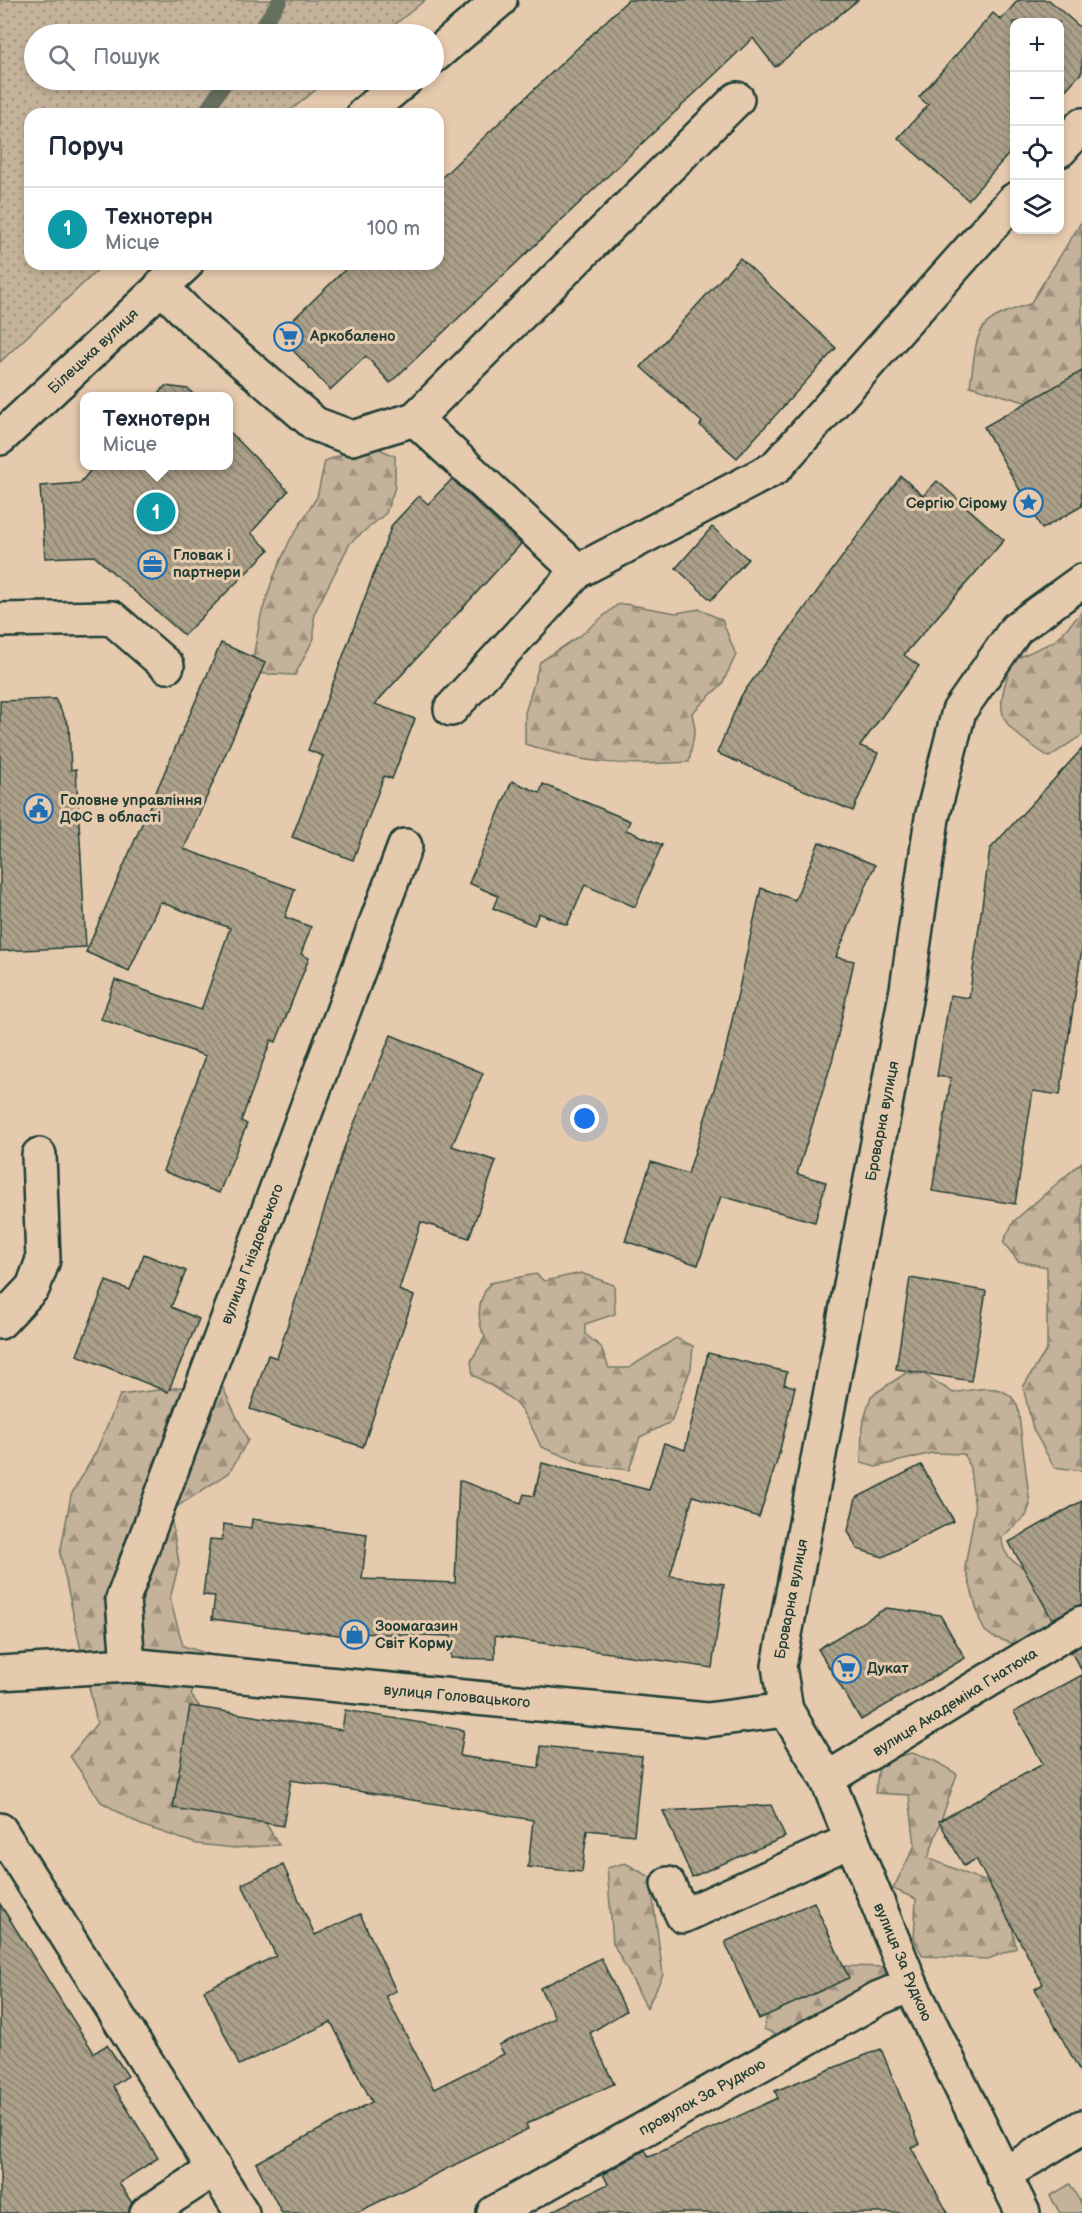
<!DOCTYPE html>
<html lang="uk">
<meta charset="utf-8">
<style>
body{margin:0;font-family:"Balsamiq Sans",sans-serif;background:#f6f6f7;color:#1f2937}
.controls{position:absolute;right:18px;top:18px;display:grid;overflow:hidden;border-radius:12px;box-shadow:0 3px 9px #0003}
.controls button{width:54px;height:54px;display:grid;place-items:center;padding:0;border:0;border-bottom:2px solid #e0e1e3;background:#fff;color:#1f2937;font:30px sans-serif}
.you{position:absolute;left:585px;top:1119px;width:21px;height:21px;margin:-15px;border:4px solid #fff;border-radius:50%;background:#1a73e8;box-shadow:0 0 0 9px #1a73e833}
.badge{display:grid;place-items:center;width:39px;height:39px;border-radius:50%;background:#111827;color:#fff;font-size:20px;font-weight:700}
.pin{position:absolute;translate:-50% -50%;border:3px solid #fff;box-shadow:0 2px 6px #0006}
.popup{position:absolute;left:80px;top:392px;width:153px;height:78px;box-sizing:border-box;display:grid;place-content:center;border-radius:12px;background:#fff;filter:drop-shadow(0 2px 4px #0005);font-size:20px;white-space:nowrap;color:#747a83}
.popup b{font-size:22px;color:#1f2937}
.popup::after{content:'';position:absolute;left:50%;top:100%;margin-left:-12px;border:12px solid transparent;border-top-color:#fff}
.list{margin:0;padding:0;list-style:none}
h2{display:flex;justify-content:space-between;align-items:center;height:78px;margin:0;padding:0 24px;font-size:26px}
h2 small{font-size:20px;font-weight:400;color:#747a83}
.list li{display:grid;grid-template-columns:39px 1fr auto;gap:18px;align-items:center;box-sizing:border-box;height:84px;padding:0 24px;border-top:2px solid #e0e1e3}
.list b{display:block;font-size:22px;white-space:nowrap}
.list p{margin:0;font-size:20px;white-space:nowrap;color:#747a83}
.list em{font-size:20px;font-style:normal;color:#747a83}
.icon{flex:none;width:33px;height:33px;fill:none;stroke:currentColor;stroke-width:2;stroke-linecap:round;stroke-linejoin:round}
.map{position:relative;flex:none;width:1082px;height:2213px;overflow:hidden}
.search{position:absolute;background:#fff;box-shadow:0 3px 9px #0003;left:24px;top:24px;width:420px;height:66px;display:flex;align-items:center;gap:15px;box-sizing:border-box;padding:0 21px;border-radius:33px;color:#747a83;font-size:22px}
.panel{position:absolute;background:#fff;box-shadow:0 3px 9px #0003;left:24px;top:108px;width:420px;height:162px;border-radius:18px}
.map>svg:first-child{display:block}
.green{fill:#c5b29a;stroke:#727867;stroke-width:1.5}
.forest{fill:url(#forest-firs);stroke:#727867;stroke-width:1.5}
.park{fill:url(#park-dots);stroke:#727867;stroke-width:1.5}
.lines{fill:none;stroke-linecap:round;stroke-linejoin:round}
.stream{stroke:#666f5f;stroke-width:15}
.building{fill:url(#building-back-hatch);stroke:#1f3d34;stroke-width:1.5}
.minor-casing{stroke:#1f3d34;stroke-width:38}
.minor{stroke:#e6caad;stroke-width:33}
.labels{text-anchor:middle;stroke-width:6;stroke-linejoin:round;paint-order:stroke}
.poi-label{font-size:15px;font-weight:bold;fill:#1f3d34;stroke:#e6caad;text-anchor:start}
.street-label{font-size:15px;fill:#1f3d34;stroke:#e6caad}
</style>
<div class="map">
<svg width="1082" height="2213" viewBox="0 0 1082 2213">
<defs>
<pattern id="forest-firs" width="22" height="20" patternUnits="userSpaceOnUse" patternTransform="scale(1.5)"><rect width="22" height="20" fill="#c5b29a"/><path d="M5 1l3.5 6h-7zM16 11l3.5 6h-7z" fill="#9f927e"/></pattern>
<pattern id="park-dots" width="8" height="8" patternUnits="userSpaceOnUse" patternTransform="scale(1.5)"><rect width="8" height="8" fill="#c5b29a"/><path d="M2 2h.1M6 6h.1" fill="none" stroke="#9f927e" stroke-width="1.8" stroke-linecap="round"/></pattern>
<pattern id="building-back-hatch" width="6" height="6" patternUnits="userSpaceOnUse" patternTransform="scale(1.5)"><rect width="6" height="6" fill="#aca08a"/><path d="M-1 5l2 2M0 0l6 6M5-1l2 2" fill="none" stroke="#8b8472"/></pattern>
</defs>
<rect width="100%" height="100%" fill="#e6caad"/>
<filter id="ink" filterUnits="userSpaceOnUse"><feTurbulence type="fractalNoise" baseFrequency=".0167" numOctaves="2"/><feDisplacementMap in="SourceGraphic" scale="12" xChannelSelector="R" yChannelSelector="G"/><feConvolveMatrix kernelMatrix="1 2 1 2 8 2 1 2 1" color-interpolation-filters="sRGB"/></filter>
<g filter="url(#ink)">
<polygon class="green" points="1070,2184 1082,2205 1082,2213 1060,2213 1050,2196"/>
<g class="forest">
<path d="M1082,221V373L1028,403L970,386C979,329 971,322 1030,304Z"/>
<polygon points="377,448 395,456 395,487 386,513 350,543 314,614 314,638 295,675 250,673 261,615 273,578 290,540 317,497 325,461 356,449"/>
<path d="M625,604L676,613L699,609L722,620L736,655L722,684L692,713L695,729L689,762C625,766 586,765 525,744V713L540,662L581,635L617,605Z"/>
<path d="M1082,612V735L1049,757C1000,724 991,719 1013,660L1055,641Z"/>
<polygon points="1082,1162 1082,1471 1054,1467 1033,1429 1023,1387 1047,1349 1047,1267 1018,1261 1003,1242 1014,1221"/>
<path d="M581,1273L614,1285L615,1314L585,1324V1334L601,1347L609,1368H629L676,1338L693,1346L691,1368L671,1422L640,1437L629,1470L586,1465L541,1447C523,1405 513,1397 473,1375L471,1361L485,1337C476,1319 478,1300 490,1283L536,1274L544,1281Z"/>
<path d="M921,1372L953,1393C976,1389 1008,1380 1018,1408L1030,1505L1026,1516L1002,1537C1001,1572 1049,1568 1058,1599C1060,1606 1058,1615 1058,1623L1025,1648L993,1637L985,1631L980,1621L965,1567L975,1510L970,1468L964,1454L932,1453L876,1467L861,1463L862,1426L871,1396L906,1373Z"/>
<path d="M220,1382L248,1440L229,1473L170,1511L179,1563L170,1599L183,1646L209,1654L191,1695C226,1741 248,1796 279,1845L235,1848L197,1844L141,1825L101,1802L70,1756L97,1723L60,1554L71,1495L96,1452L120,1395Z"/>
<polygon points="912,1753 935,1761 957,1774 928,1858 987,1882 1011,1920 1016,1948 988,1959 923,1956 914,1940 916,1899 893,1889 915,1845 909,1795 875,1793 880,1761"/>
<polygon points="625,1863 650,1877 663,1975 647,2008 613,1943 607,1868"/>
<polygon points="834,1966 894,1967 888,2000 797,2044 764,2029 770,1999"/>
</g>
<polygon class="park" points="0,0 425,0 383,34 34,34 34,80 328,80 286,114 30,114 30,264 104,264 0,362"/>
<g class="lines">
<g class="stream">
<polyline points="257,34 280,0"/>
<polyline points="204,114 227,80"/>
</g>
</g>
<g class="building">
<polygon points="628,0 858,0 775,67 753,38 390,383 366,356 330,390 278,334 351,264 438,264 438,181"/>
<polygon points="1018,0 1049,0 1082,29 1082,72 1059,97 1059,22 1014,22 1014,148 968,200 898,138 928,105 919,97 993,13 1001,20"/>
<polygon points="740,258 836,348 737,458 700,425 702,422 641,367"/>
<polygon points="1082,371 1082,506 1042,529 984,427"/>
<polygon points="165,386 188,389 195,396 156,396"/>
<polygon points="228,430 288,491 251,533 269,550 184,635 94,556 45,558 40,486 80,483 95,465 228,465"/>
<polygon points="901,476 923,496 937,481 1004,540 904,655 919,666 860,746 878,753 853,811 717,753 741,696"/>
<polygon points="452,479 521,544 375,704 415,719 392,779 384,776 353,860 292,837 323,756 308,750 392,525 419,496 428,504"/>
<polygon points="712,527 748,559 711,600 676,568"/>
<polygon points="221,643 265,663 184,849 295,889 285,917 311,927 301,954 309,958 276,1042 271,1040 241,1121 247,1124 219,1193 163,1171 206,1056 101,1019 115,980 201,1010 230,928 160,902 129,971 86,952"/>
<polygon points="55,699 69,726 71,770 76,769 86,947 0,951 0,701"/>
<polygon points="1082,749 1082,948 1060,1095 1033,1091 1015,1204 932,1191 951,1078 937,1076 950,995 969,998 990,849"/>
<polygon points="512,781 540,793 543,784 630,821 626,830 662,845 635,907 585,885 567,925 539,913 534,925 493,908 498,896 469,883"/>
<polygon points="819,842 875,865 836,957 854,961 833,1058 797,1174 826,1182 815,1222 721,1196 698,1265 625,1241 651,1162 688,1174 724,1057 761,888 795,900"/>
<polygon points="391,1035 483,1073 452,1146 496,1161 469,1238 421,1222 399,1290 414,1296 363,1447 250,1409 268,1355 277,1358 344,1148"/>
<polygon points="144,1254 186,1271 171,1307 199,1319 168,1392 77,1355 106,1281 130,1290"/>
<polygon points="910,1278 986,1291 971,1381 896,1369"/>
<polygon points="708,1353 787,1372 784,1384 795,1387 778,1458 759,1517 693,1496 670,1576 724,1584 712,1668 495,1636 495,1659 451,1658 451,1636 355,1633 354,1637 212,1619 215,1596 203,1595 210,1539 222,1540 224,1524 251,1528 252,1519 367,1534 362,1579 455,1583 459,1480 521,1503 524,1494 534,1496 542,1463 649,1490 664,1443 685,1450"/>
<polygon points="921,1465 954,1521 883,1557 857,1549 848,1531 856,1498"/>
<polygon points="1082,1501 1082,1604 1052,1619 1009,1542"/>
<polygon points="886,1608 940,1615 965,1658 861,1720 818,1649"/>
<polygon points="1082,1645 1082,1671 1071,1652"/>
<polygon points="1082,1675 1082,2075 1035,1989 1043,1984 976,1859 964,1866 939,1821 1043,1764 1014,1712"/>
<polygon points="190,1706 342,1730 345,1710 464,1730 460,1756 539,1768 541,1746 642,1756 634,1835 587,1830 582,1872 528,1867 533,1820 291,1780 283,1826 173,1808"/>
<polygon points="771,1805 785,1837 692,1877 663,1811"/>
<polygon points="283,1865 315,1935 360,1914 396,1991 386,1996 434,2089 504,2054 499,2045 555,2018 540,1988 601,1958 626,2011 590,2033 614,2084 526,2124 528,2129 356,2213 282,2213 256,2163 372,2102 331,2022 239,2065 204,1990 276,1956 242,1884"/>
<polygon points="814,1902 849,1978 759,2019 725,1942"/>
<polygon points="0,1904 94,2053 107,2045 128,2076 113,2086 158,2158 119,2183 132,2203 128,2213 0,2213"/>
<polygon points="881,2049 920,2144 911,2147 948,2213 549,2213 608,2184 603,2174 645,2150 649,2157 778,2098 775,2091"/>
</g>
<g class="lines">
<defs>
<g id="minor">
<polyline points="434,56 500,0"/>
<polyline points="364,114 405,80"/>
<polyline points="1060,150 1082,125"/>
<polyline points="161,286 192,318 315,424 352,438 415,419 578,571"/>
<polyline points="415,419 737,99"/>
<polyline points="0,438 186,264"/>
<polyline points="0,620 112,618 167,666"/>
<polyline points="451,709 578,571 775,468 1014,200"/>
<polyline points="0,1322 33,1287 43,1260 39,1155"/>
<polyline points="128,1665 123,1599 405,846"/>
<polyline points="0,1673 128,1665 707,1720 786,1710"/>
<polyline points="827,1779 1082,1623"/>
<polyline points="0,1830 242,2213"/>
<polyline points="668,1884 683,1916 852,1840"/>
<polyline points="1003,2175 1082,2127"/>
<polyline points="147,2213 215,2169"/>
<polyline points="494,2213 879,1998 911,1985"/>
<polyline points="1023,2213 911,1985 827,1779 786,1710 779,1666 907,989 932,818 959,711 1016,629 1082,581"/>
</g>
</defs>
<use href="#minor" class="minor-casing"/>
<use href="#minor" class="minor"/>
</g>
</g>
<defs>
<symbol id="supermarket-ring" viewBox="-11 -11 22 22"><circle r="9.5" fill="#e6caad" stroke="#1f6fb2" stroke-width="1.5"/><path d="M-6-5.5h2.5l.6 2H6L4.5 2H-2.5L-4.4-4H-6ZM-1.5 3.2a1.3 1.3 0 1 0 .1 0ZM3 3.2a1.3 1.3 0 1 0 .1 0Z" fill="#1f6fb2"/></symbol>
<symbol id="sight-ring" viewBox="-11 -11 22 22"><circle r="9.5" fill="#e6caad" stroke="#1f6fb2" stroke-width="1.5"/><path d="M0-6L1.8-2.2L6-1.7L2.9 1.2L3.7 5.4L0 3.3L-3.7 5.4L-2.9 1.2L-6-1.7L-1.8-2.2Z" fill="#1f6fb2"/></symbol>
<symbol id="office-ring" viewBox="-11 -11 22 22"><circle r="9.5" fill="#e6caad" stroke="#1f6fb2" stroke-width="1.5"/><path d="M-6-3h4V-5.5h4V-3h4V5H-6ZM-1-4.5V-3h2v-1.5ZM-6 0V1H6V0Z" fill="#1f6fb2"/></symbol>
<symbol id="civic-ring" viewBox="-11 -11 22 22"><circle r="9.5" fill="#e6caad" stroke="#1f6fb2" stroke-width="1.5"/><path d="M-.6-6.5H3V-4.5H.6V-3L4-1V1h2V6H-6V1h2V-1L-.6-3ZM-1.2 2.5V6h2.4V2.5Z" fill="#1f6fb2"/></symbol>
<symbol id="shop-ring" viewBox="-11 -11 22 22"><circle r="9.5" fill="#e6caad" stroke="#1f6fb2" stroke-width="1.5"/><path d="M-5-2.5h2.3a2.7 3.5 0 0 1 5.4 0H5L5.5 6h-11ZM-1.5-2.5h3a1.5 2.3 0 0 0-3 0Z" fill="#1f6fb2"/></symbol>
</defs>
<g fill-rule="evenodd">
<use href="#supermarket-ring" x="272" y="320" width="33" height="33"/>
<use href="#sight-ring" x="1012" y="486" width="33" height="33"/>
<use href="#office-ring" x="136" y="548" width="33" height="33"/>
<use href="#civic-ring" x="22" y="792" width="33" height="33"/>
<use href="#shop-ring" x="338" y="1618" width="33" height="33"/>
<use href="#supermarket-ring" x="830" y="1652" width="33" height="33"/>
</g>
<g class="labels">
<g class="poi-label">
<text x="310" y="341">Аркобалено</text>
<text x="1007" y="508" text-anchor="end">Сергію Сірому</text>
<text x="173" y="560">Гловак і<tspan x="173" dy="17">партнери</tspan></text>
<text x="60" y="805">Головне управління<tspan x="60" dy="17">ДФС в області</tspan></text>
<text x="375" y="1631">Зоомагазин<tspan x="375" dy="17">Світ Корму</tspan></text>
<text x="867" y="1673">Дукат</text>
</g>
<g class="street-label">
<text transform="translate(93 351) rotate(-43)" y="5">Білецька вулиця</text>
<text transform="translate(882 1121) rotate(-79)" y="5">Броварна вулиця</text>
<text transform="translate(252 1254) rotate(-69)" y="5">вулиця Гніздовського</text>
<text transform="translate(791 1599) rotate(-79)" y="5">Броварна вулиця</text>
<text transform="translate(457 1696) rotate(5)" y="5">вулиця Головацького</text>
<text transform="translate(955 1702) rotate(-32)" y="5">вулиця Академіка Гнатюка</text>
<text transform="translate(903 1962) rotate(67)" y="5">вулиця За Рудкою</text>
<text transform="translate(702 2097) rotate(-29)" y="5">провулок За Рудкою</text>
</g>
</g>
</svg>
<div class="controls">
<button>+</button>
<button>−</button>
<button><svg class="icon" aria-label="locate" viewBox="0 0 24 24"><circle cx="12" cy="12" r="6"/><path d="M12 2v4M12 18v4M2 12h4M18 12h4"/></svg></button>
<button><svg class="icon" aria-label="layers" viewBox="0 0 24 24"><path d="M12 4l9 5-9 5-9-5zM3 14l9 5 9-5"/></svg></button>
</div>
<div class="you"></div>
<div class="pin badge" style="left:156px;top:512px;background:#0f9aa8">1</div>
<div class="popup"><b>Технотерн</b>Місце</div>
<div class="search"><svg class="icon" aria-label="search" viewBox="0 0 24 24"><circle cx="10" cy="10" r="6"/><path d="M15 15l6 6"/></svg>Пошук</div>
<section class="panel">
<h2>Поруч<small></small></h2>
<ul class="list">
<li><span class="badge" style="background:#0f9aa8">1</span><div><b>Технотерн</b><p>Місце</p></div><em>100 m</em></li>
</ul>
</section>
</div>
